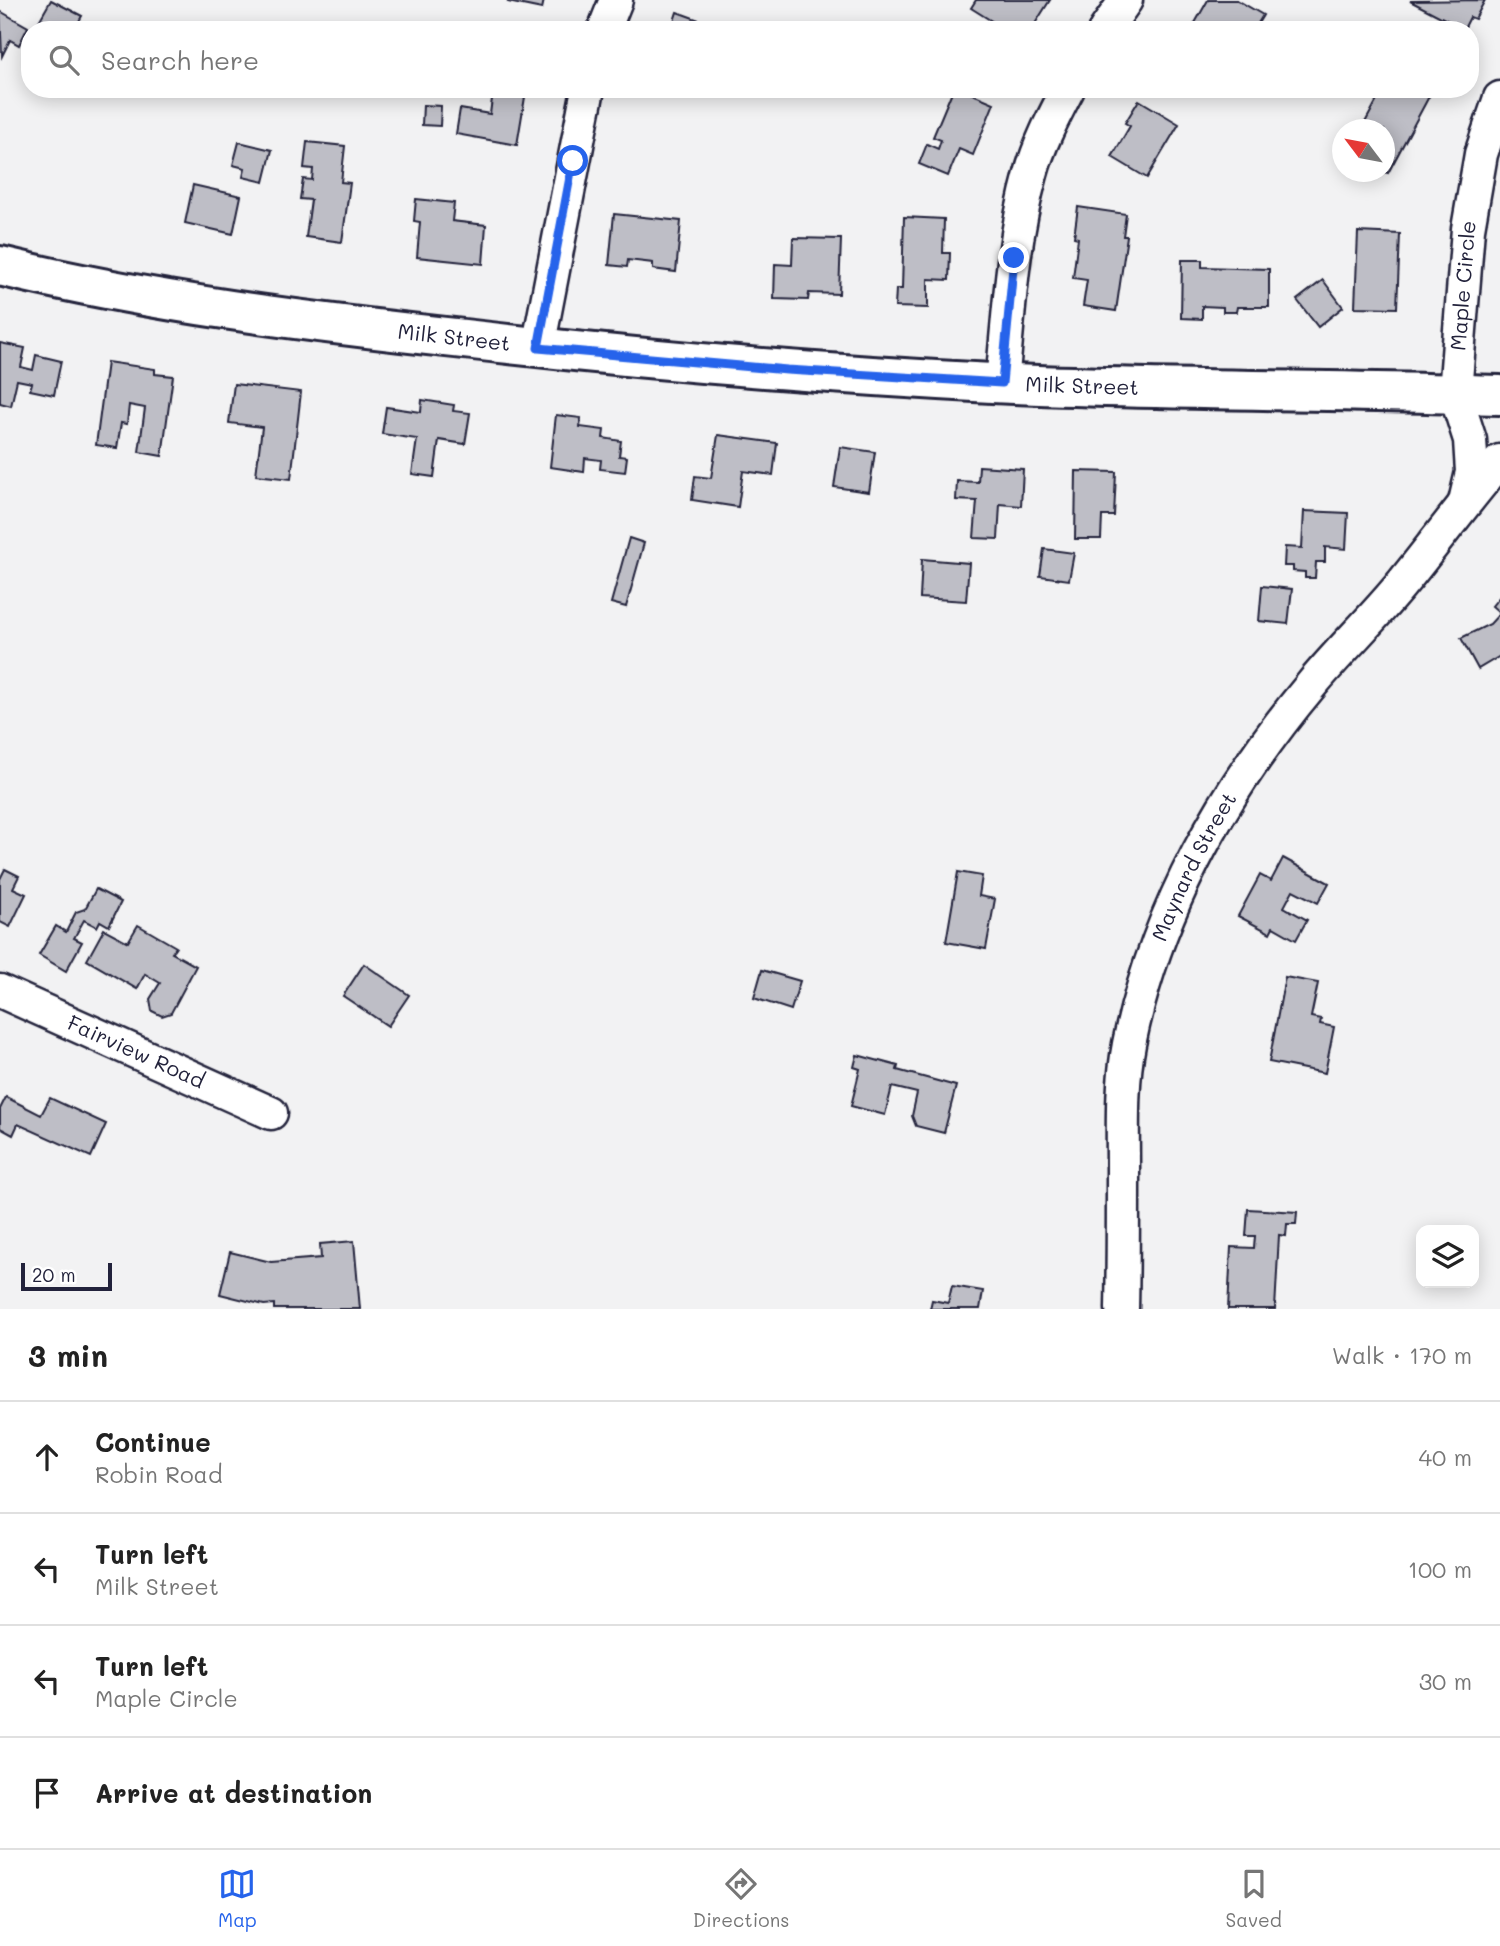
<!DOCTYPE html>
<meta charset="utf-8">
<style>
body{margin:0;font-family:Mali,sans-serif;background:#f6f6f6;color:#222}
.controls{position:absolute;right:21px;bottom:21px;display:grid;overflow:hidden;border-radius:14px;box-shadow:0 4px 18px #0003}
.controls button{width:63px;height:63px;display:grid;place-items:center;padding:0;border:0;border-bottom:2px solid #e0e0e0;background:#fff;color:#222;font:35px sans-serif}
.compass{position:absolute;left:1332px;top:119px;width:63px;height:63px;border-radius:50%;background:#fff;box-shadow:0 4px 18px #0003;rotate:302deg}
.scale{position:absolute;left:21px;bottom:18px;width:91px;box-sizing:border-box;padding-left:7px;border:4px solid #22223b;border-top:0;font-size:19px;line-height:24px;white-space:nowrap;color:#22223b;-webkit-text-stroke:5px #fff;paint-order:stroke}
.stop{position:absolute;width:21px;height:21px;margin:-16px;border:5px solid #2563eb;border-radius:50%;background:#fff}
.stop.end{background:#2563eb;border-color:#fff;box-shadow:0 2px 7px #0008}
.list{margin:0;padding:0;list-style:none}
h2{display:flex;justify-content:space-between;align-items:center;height:91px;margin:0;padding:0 28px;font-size:30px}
h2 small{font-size:23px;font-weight:400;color:#767676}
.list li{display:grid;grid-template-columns:46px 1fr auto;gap:21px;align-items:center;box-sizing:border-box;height:112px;padding:0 28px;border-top:2px solid #e0e0e0}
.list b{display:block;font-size:26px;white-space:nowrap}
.list p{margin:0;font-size:23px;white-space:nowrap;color:#767676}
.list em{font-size:23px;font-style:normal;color:#767676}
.icon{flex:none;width:38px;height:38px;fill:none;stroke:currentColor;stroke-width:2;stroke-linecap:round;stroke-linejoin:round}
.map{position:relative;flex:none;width:1500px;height:1309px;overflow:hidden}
.search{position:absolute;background:#fff;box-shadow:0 4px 18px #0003;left:21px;right:21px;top:21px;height:77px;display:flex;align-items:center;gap:18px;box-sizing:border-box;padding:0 24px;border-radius:28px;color:#767676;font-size:26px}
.sheet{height:539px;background:#fff}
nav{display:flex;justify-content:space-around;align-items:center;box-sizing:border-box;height:98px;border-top:2px solid #e0e0e0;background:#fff;font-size:19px;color:#767676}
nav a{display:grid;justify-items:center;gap:4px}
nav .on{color:#2563eb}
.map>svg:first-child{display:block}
.building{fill:#bebec6;stroke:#22223b;stroke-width:2}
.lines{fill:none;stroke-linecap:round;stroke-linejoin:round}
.minor-casing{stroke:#22223b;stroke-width:37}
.secondary-casing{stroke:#22223b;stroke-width:44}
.minor{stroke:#fff;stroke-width:32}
.secondary{stroke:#fff;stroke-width:38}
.route{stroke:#2563eb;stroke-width:9}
.labels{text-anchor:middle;stroke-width:6;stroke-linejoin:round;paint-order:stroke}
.street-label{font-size:21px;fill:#22223b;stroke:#fff}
</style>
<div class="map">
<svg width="1500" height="1309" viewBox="0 0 1500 1309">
<rect width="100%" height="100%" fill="#f2f2f3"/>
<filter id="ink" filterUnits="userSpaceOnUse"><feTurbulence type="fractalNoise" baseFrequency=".0143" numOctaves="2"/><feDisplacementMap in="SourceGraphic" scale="14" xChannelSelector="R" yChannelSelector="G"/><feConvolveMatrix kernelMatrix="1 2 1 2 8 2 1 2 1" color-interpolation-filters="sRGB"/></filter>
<g filter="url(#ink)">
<g class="building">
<polygon points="51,0 82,16 74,30 34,30"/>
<polygon points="509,0 544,0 542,9 508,2"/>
<polygon points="976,0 1050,0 1031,30 1006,30 971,8"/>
<polygon points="1208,0 1237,0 1263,15 1254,30 1191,30"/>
<polygon points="1485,0 1475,19 1470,17 1464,29 1410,1"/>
<polygon points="0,11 28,27 19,45 10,40 2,56"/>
<polygon points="677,12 713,25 711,30 671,30"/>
<polygon points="953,89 961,89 994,103 973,155 959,149 948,176 919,164 927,144 938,149 941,140 933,137"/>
<polygon points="1383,89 1433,89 1388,173 1384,172 1384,130 1361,130"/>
<polygon points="493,91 525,97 517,145 456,134 460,109 490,114"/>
<polygon points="1139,100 1179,124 1147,178 1112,157 1130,126 1125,123"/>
<polygon points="423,105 441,106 440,126 422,125"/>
<polygon points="239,142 272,150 264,182 243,177 245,168 233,165"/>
<polygon points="307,142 345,146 341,182 350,183 342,242 306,237 311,200 300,199 303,179 312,180 313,169 304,168"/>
<polygon points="193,185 241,196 233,234 185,223"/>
<polygon points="416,199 454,203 452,221 486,225 483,264 417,257 420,222 414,221"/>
<polygon points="1078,207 1126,214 1123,236 1127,236 1116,311 1083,306 1087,280 1073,278 1078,238 1074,237"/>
<polygon points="614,214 681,221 676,272 653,269 653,263 628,260 627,267 609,265"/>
<polygon points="904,217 944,219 943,253 950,253 949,280 928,279 928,308 895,307 896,289 902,289"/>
<polygon points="1358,232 1400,234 1397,308 1355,307"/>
<polygon points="793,238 841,239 839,294 809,293 808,300 774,299 775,264 792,265"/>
<polygon points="1182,260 1202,260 1202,267 1269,269 1269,307 1237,307 1236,312 1223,312 1223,307 1202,306 1202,319 1181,318"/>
<polygon points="1323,280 1343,307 1318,327 1297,300"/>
<polygon points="0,343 25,348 21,367 33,370 36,355 61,361 54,395 30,390 32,383 17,380 11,406 0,403"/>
<polygon points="107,362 155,369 155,374 173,376 162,456 139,452 145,408 129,405 127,424 121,423 117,448 96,445"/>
<polygon points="234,384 301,392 291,479 256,475 262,427 229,423"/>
<polygon points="422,400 454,405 453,411 470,413 465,444 439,440 434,477 412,474 417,439 382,434 386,407 421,412"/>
<polygon points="556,415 581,418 580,427 604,430 603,438 621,441 619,456 627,457 625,472 600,469 601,460 585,458 584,472 550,467"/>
<polygon points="718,435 777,443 773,475 743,471 738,507 692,500 695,476 711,478"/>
<polygon points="840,447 875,452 869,492 834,487"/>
<polygon points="979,466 1023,469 1021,506 1000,504 998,539 974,538 977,501 956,500 957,481 978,482"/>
<polygon points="1076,471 1116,472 1114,516 1102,516 1101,539 1075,539"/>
<polygon points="1304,511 1348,513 1346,549 1325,547 1325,562 1316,562 1315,578 1305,578 1305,572 1293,571 1293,566 1284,566 1285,547 1302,548"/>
<polygon points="629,538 644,543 626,607 611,603"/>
<polygon points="1044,549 1074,553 1069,580 1040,576"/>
<polygon points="922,559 969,563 966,601 920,598"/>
<polygon points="1262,586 1292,589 1288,624 1259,621"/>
<polygon points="1500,596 1500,656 1478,669 1461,638 1490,624 1500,613 1492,606"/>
<polygon points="1283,858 1329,883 1318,903 1293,890 1284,907 1307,920 1296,940 1273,927 1270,933 1238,916 1260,875 1271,881"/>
<polygon points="5,869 19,876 13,888 26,894 10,927 0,922 0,879"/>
<polygon points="958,872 982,876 979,896 995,899 986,949 946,942"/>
<polygon points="96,889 121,902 109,926 100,921 97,927 84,920 74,938 82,942 66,971 39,955 56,926 66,932 76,912 85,909"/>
<polygon points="138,925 176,947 172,953 196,966 171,1013 162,1016 152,1011 150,999 160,983 145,974 137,989 87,960 104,929 128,942"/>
<polygon points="364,964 409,995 388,1026 343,996"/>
<polygon points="762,970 800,981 791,1010 754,998"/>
<polygon points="1285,977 1318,983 1311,1017 1321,1019 1320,1024 1334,1027 1325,1073 1269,1062"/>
<polygon points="857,1055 898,1066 897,1070 956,1086 944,1133 916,1126 912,1116 917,1093 892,1087 885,1115 851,1106 860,1069 854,1067"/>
<polygon points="6,1097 41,1115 50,1098 106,1124 91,1157 18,1124 13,1135 0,1128 0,1109"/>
<polygon points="1248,1209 1297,1212 1296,1224 1287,1224 1286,1236 1279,1235 1275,1309 1228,1309 1231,1247 1254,1248 1255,1236 1246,1236"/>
<polygon points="354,1241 360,1309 274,1309 274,1304 264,1305 220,1294 230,1252 271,1262 321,1258 320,1244"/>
<polygon points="952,1286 983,1291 980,1309 930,1309 932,1300 948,1303"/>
</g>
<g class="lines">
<defs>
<g id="minor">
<polyline points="604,30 616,0"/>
<polyline points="1105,30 1126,0"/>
<polyline points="538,348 588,89"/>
<path d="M1002,383C1009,313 1012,242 1031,174C1039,144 1054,116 1068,89"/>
<path id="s1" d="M1465,502L1472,472L1470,440L1455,393L1468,229L1481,154L1500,98"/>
<path id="s2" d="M0,991L271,1113"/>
<path id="s3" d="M1122,1309C1123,1263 1123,1217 1123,1171C1123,1129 1121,1085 1129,1044C1156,910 1225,788 1312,684C1341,649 1375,617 1404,581C1436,542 1466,500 1500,461"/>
</g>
<g id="secondary">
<path id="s4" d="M0,266C153,303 308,322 464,339C639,359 816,374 992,383C1161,391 1331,389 1500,395"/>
</g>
</defs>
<use href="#minor" class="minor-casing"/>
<use href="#secondary" class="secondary-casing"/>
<use href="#minor" class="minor"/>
<use href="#secondary" class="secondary"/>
</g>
</g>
<g class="lines" filter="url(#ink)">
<polyline class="route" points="573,161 538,348 787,370 1002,383 1014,258"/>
</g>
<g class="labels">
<g class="street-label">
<text dy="7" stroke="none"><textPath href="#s1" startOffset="220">Maple Circle</textPath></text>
<text dy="7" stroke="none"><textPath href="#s4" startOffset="460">Milk Street</textPath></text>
<text dy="7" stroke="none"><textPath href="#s4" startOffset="1090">Milk Street</textPath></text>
<text dy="7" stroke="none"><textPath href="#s3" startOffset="455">Maynard Street</textPath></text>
<text dy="7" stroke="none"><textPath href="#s2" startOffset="149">Fairview Road</textPath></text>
</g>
</g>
</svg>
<div class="controls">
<button><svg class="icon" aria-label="layers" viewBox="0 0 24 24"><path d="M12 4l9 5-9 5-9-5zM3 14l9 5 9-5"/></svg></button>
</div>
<svg class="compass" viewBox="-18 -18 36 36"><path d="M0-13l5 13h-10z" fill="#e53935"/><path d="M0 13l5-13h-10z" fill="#767676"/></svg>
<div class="scale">20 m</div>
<div class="stop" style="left:573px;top:161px"></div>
<div class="stop end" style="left:1014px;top:258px"></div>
<div class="search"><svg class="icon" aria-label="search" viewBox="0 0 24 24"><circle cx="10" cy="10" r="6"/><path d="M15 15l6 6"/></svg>Search here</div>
</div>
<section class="sheet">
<h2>3 min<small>Walk · 170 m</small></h2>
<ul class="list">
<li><svg class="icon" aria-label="ahead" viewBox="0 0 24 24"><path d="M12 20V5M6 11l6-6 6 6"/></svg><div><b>Continue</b><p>Robin Road</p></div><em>40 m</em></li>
<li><svg class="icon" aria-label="left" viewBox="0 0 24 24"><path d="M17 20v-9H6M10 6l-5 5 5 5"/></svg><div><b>Turn left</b><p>Milk Street</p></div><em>100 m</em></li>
<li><svg class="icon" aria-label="left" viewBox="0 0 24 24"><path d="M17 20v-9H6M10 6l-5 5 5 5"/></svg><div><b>Turn left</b><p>Maple Circle</p></div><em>30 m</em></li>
<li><svg class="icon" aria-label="arrive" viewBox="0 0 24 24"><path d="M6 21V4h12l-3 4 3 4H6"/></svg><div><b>Arrive at destination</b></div></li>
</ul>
</section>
<nav>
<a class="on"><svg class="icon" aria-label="map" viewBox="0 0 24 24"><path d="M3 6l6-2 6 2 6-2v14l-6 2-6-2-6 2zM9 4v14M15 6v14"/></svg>Map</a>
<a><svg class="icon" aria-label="directions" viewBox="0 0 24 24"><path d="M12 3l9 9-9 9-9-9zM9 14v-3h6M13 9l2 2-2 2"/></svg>Directions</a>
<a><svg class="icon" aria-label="saved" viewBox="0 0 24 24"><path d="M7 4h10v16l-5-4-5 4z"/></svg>Saved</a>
</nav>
